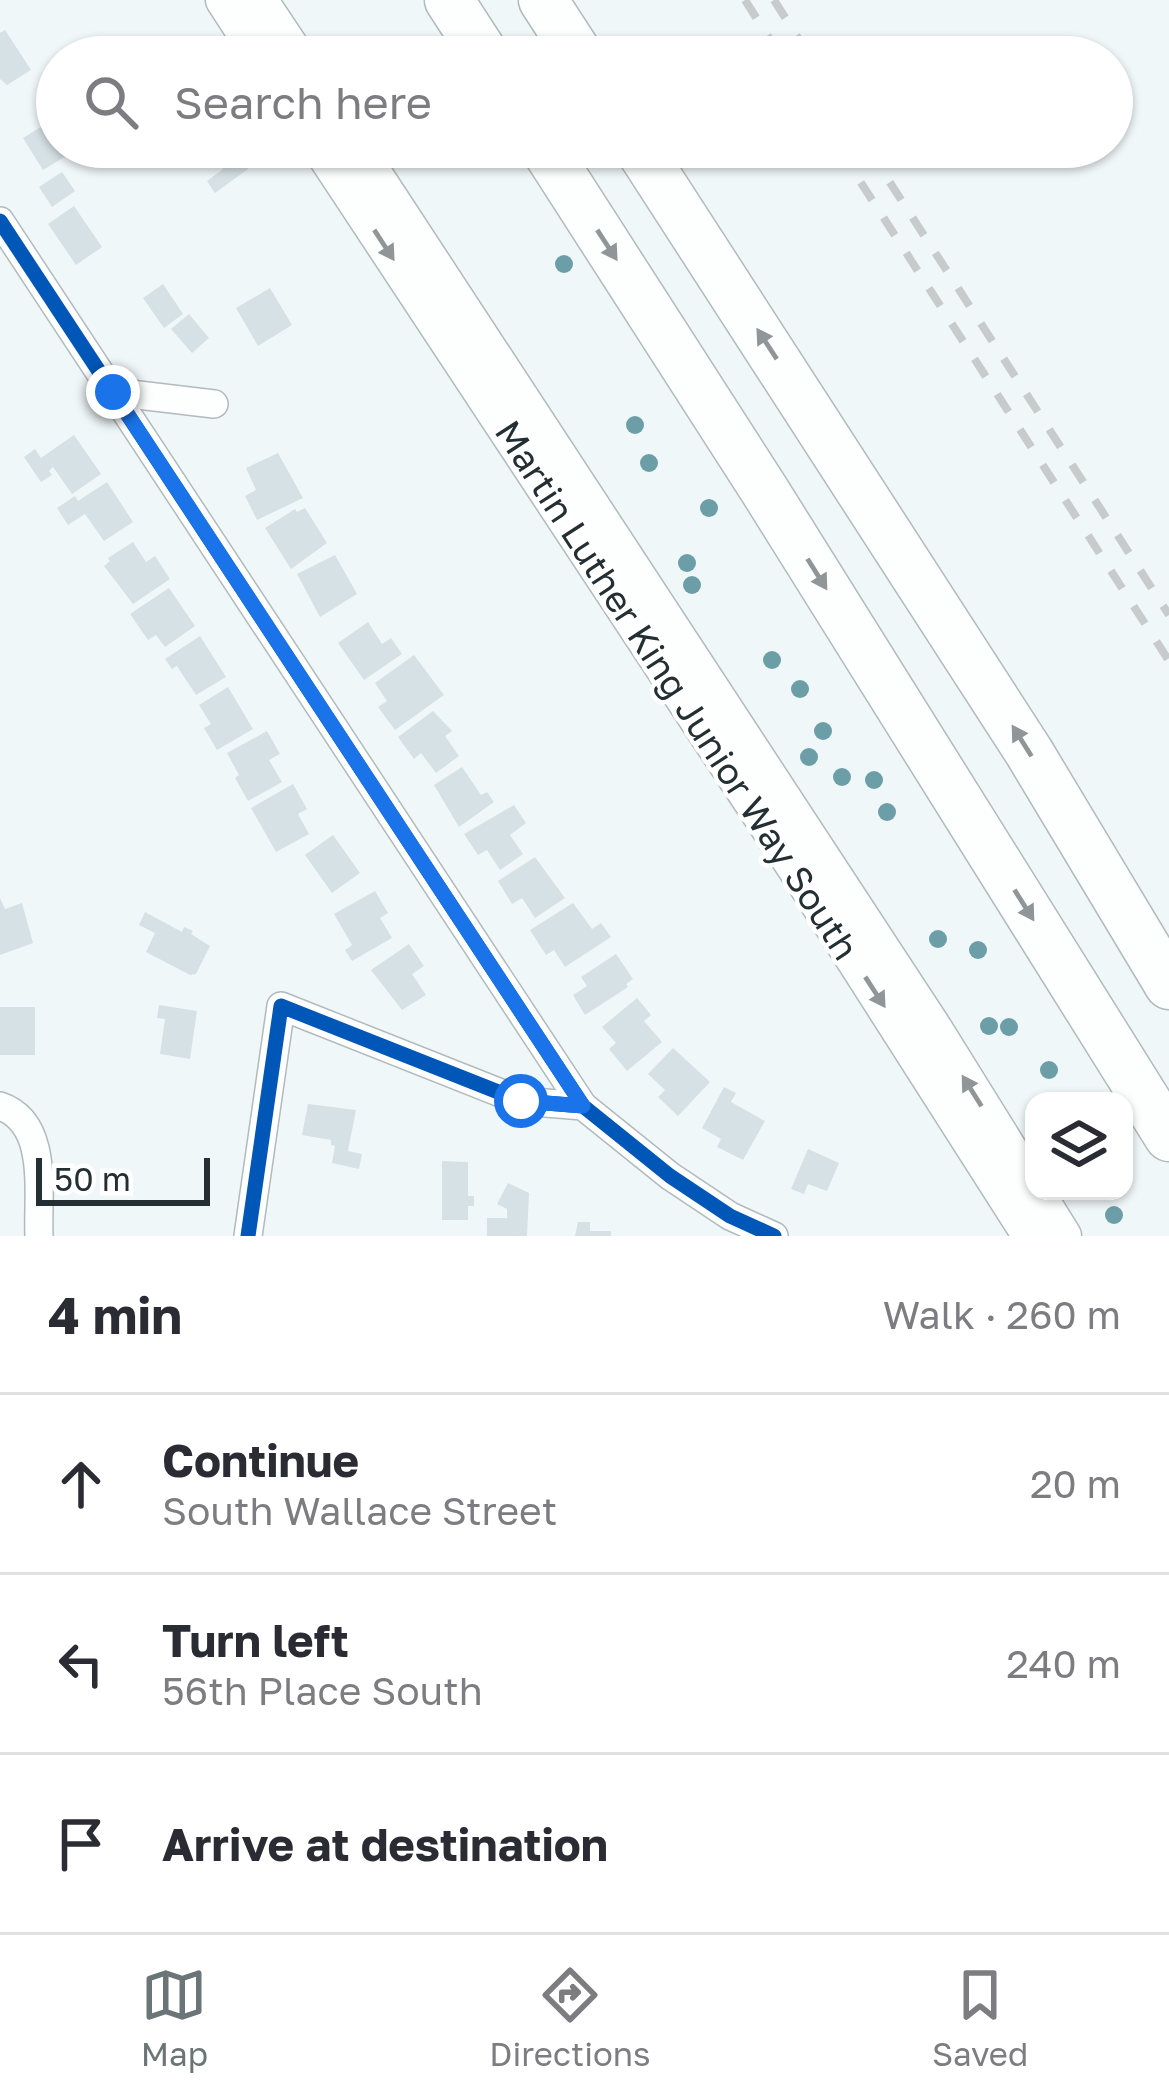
<!DOCTYPE html>
<meta charset="utf-8">
<style>
body{margin:0;font-family:"Golos Text",sans-serif;background:#f2f2f3;color:#2b2b33}
.controls{position:absolute;right:36px;bottom:36px;display:grid;overflow:hidden;border-radius:24px;box-shadow:0 3px 9px #0004}
.controls button{width:108px;height:108px;display:grid;place-items:center;padding:0;border:0;border-bottom:3px solid #e1e1e2;background:#fff;color:#2b2b33;font:60px sans-serif}
.scale{position:absolute;left:36px;bottom:30px;width:174px;box-sizing:border-box;padding-left:12px;border:6px solid #232f32;border-top:0;font-size:33px;line-height:42px;white-space:nowrap;color:#232f32;-webkit-text-stroke:9px #fff;paint-order:stroke}
.stop{position:absolute;width:36px;height:36px;margin:-27px;border:9px solid #1a73e8;border-radius:50%;background:#fff}
.stop.end{background:#1a73e8;border-color:#fff;box-shadow:0 3px 12px #0008}
.list{margin:0;padding:0;list-style:none}
h2{display:flex;justify-content:space-between;align-items:center;height:156px;margin:0;padding:0 48px;font-size:51px}
h2 small{font-size:39px;font-weight:400;color:#7c7c81}
.list li{display:grid;grid-template-columns:78px 1fr auto;gap:36px;align-items:center;box-sizing:border-box;height:180px;padding:0 48px;border-top:3px solid #e1e1e2}
.list b{display:block;font-size:45px;white-space:nowrap}
.list p{margin:0;font-size:39px;white-space:nowrap;color:#7c7c81}
.list em{font-size:39px;font-style:normal;color:#7c7c81}
.icon{flex:none;width:66px;height:66px;fill:none;stroke:currentColor;stroke-width:2;stroke-linecap:round;stroke-linejoin:round}
.map{position:relative;flex:none;width:1169px;height:1236px;overflow:hidden}
.search{position:absolute;background:#fff;box-shadow:0 3px 9px #0004;left:36px;right:36px;top:36px;height:132px;display:flex;align-items:center;gap:30px;box-sizing:border-box;padding:0 42px;border-radius:66px;color:#7c7c81;font-size:45px}
.sheet{height:696px;background:#fff}
nav{display:flex;justify-content:space-around;align-items:center;box-sizing:border-box;height:168px;border-top:3px solid #e1e1e2;background:#fff;font-size:33px;color:#7c7c81}
nav a{display:grid;justify-items:center;gap:6px}
nav .on{color:#6b7577}
.map>svg:first-child{display:block}
.building{fill:#d6e1e6}
.lines{fill:none;stroke-linecap:round;stroke-linejoin:round}
.minor-casing{stroke:#b1babc;stroke-width:30}
.secondary-casing{stroke:#b1babc;stroke-width:39}
.motorway-casing{stroke:#b1babc;stroke-width:51}
.minor{stroke:#fdfefe;stroke-width:27}
.secondary{stroke:#fdfefe;stroke-width:36}
.motorway{stroke:#fdfefe;stroke-width:48}
.rail{stroke:#c8cbcb;stroke-width:8;stroke-dasharray:21 21;stroke-linecap:butt}
.cycleway-casing{stroke:#fff;stroke-width:22}
.cycleway{stroke:#0057b8;stroke-width:15}
.tree{fill:#6c9ea7}
.oneway{fill:#909698}
.route{stroke:#1a73e8;stroke-width:15}
.labels{text-anchor:middle;stroke-width:9;stroke-linejoin:round;paint-order:stroke}
.street-label{font-size:36px;fill:#232f32;stroke:#fff}
</style>
<div class="map">
<svg width="1169" height="1236" viewBox="0 0 1169 1236">
<rect width="100%" height="100%" fill="#f0f7f8"/>
<g class="building">
<polygon points="5,30 31,70 7,85 0,79 0,33"/>
<polygon points="57,117 57,147 81,147 43,170 23,138"/>
<polygon points="228,147 233,147 248,169 215,193 207,181 223,169 214,157"/>
<polygon points="62,172 75,191 52,207 39,187"/>
<polygon points="74,206 102,247 76,265 48,224"/>
<polygon points="163,284 183,314 164,328 143,298"/>
<polygon points="270,288 292,325 258,346 236,308"/>
<polygon points="189,314 209,338 192,353 171,329"/>
<polygon points="74,435 101,474 72,494 53,467 49,471 52,475 41,482 24,457 35,449 41,458"/>
<polygon points="278,453 303,498 257,520 245,496 256,490 246,468"/>
<polygon points="107,482 133,522 104,541 85,514 68,525 57,508 75,496 78,501"/>
<polygon points="305,508 327,543 291,569 265,528 295,509 297,512"/>
<polygon points="133,542 146,562 155,556 170,579 133,604 104,566 110,561 108,558"/>
<polygon points="335,555 357,594 320,617 297,574"/>
<polygon points="169,588 195,626 165,647 156,635 148,640 130,614"/>
<polygon points="368,622 382,644 391,638 402,654 364,680 338,643"/>
<polygon points="200,636 226,677 196,695 177,666 172,669 165,659"/>
<polygon points="414,655 444,695 395,730 378,707 387,701 375,683"/>
<polygon points="228,687 253,729 217,750 204,728 211,724 199,705"/>
<polygon points="433,711 452,731 445,736 459,756 436,773 421,753 414,759 398,737"/>
<polygon points="267,731 280,754 269,760 282,782 248,801 235,778 239,775 227,753"/>
<polygon points="462,767 481,795 487,792 494,802 459,827 434,785"/>
<polygon points="293,784 307,809 298,814 309,834 276,852 251,808"/>
<polygon points="514,805 526,823 510,835 523,854 500,870 487,850 478,855 464,834"/>
<polygon points="333,835 360,873 332,893 305,855"/>
<polygon points="535,857 565,898 535,918 522,898 512,904 498,881"/>
<polygon points="375,891 388,913 380,918 392,938 352,961 345,950 352,945 334,914"/>
<polygon points="0,898 5,909 22,903 33,943 0,955"/>
<polygon points="573,903 592,929 601,923 611,937 565,967 554,950 546,955 530,930"/>
<polygon points="145,912 182,932 184,927 193,931 191,934 210,946 196,974 190,975 146,952 155,933 139,925"/>
<polygon points="409,944 424,966 412,974 426,995 402,1010 371,970"/>
<polygon points="616,954 633,979 626,984 628,987 585,1015 573,995 587,986 581,977"/>
<polygon points="637,998 651,1015 644,1021 662,1042 627,1071 609,1049 616,1043 602,1027"/>
<polygon points="159,1005 197,1011 190,1059 160,1054 165,1019 157,1018"/>
<rect x="0" y="1007" width="35" height="48"/>
<polygon points="673,1048 710,1082 678,1116 658,1097 665,1090 648,1074"/>
<polygon points="724,1087 736,1093 731,1102 765,1121 743,1160 717,1147 721,1139 702,1128"/>
<polygon points="308,1104 356,1110 348,1151 362,1154 359,1169 332,1163 335,1146 331,1145 331,1140 302,1135"/>
<polygon points="808,1149 839,1163 827,1191 808,1184 804,1194 791,1189"/>
<polygon points="442,1161 468,1162 468,1196 474,1196 474,1206 468,1206 468,1220 442,1220"/>
<polygon points="508,1183 529,1193 527,1236 487,1236 487,1218 507,1218 507,1209 497,1204"/>
<polygon points="578,1222 590,1222 590,1231 611,1231 611,1236 575,1236"/>
</g>
<g class="lines">
<defs>
<g id="minor">
<polyline points="0,221 583,1106"/>
<polyline points="113,392 214,404"/>
<path d="M0,1106C50,1123 37,1194 39,1236"/>
<polyline points="248,1236 281,1006 521,1101 583,1106 670,1176 730,1216 774,1236"/>
</g>
<g id="secondary">
<polyline points="224,0 261,57"/>
<polyline points="259,0 297,57"/>
<polyline points="320,147 807,885 1031,1236"/>
<polyline points="356,147 934,1029 1034,1190"/>
<polyline points="1035,1191 1063,1236"/>
</g>
<g id="motorway">
<polyline points="449,0 486,57"/>
<polyline points="543,0 580,57"/>
<polyline points="544,147 765,491 1169,1137"/>
<polyline points="638,147 1029,752 1169,985"/>
</g>
</defs>
<use href="#minor" class="minor-casing"/>
<use href="#secondary" class="secondary-casing"/>
<use href="#motorway" class="motorway-casing"/>
<use href="#minor" class="minor"/>
<use href="#secondary" class="secondary"/>
<use href="#motorway" class="motorway"/>
<g class="rail">
<polyline points="745,0 781,57"/>
<polyline points="774,0 810,57"/>
<polyline points="838,147 1169,661"/>
<polyline points="867,147 1169,615"/>
</g>
<defs>
<g id="cycleway">
<polyline points="0,221 583,1106"/>
<polyline points="248,1236 281,1006 521,1101 583,1106 670,1176 730,1216 774,1236"/>
</g>
</defs>
<use href="#cycleway" class="cycleway-casing"/>
<use href="#cycleway" class="cycleway"/>
</g>
<g class="tree">
<circle cx="564" cy="264" r="9"/>
<circle cx="635" cy="425" r="9"/>
<circle cx="649" cy="463" r="9"/>
<circle cx="709" cy="508" r="9"/>
<circle cx="687" cy="563" r="9"/>
<circle cx="692" cy="585" r="9"/>
<circle cx="772" cy="660" r="9"/>
<circle cx="800" cy="689" r="9"/>
<circle cx="823" cy="731" r="9"/>
<circle cx="809" cy="757" r="9"/>
<circle cx="842" cy="777" r="9"/>
<circle cx="874" cy="780" r="9"/>
<circle cx="887" cy="812" r="9"/>
<circle cx="938" cy="939" r="9"/>
<circle cx="978" cy="950" r="9"/>
<circle cx="989" cy="1026" r="9"/>
<circle cx="1009" cy="1027" r="9"/>
<circle cx="1049" cy="1070" r="9"/>
<circle cx="1114" cy="1215" r="9"/>
</g>
<defs><path id="oneway-solid" d="M-6-.8H1V-3.2L6.5 0L1 3.2V.8H-6Z" transform="scale(3)"/></defs>
<g class="oneway">
<use href="#oneway-solid" transform="translate(384 245) rotate(57)"/>
<use href="#oneway-solid" transform="translate(607 245) rotate(57)"/>
<use href="#oneway-solid" transform="translate(767 344) rotate(-123)"/>
<use href="#oneway-solid" transform="translate(817 574) rotate(58)"/>
<use href="#oneway-solid" transform="translate(1022 741) rotate(-122)"/>
<use href="#oneway-solid" transform="translate(1024 905) rotate(58)"/>
<use href="#oneway-solid" transform="translate(875 992) rotate(57)"/>
<use href="#oneway-solid" transform="translate(972 1091) rotate(-122)"/>
</g>
<g class="lines">
<polyline class="route" points="113,392 583,1106 521,1101"/>
</g>
<g class="labels">
<g class="street-label">
<text transform="translate(677 690) rotate(57)" y="13">Martin Luther King Junior Way South</text>
</g>
</g>
</svg>
<div class="controls">
<button><svg class="icon" aria-label="layers" viewBox="0 0 24 24"><path d="M12 4l9 5-9 5-9-5zM3 14l9 5 9-5"/></svg></button>
</div>
<div class="scale">50 m</div>
<div class="stop" style="left:521px;top:1101px"></div>
<div class="stop end" style="left:113px;top:392px"></div>
<div class="search"><svg class="icon" aria-label="search" viewBox="0 0 24 24"><circle cx="10" cy="10" r="6"/><path d="M15 15l6 6"/></svg>Search here</div>
</div>
<section class="sheet">
<h2>4 min<small>Walk · 260 m</small></h2>
<ul class="list">
<li><svg class="icon" aria-label="ahead" viewBox="0 0 24 24"><path d="M12 20V5M6 11l6-6 6 6"/></svg><div><b>Continue</b><p>South Wallace Street</p></div><em>20 m</em></li>
<li><svg class="icon" aria-label="left" viewBox="0 0 24 24"><path d="M17 20v-9H6M10 6l-5 5 5 5"/></svg><div><b>Turn left</b><p>56th Place South</p></div><em>240 m</em></li>
<li><svg class="icon" aria-label="arrive" viewBox="0 0 24 24"><path d="M6 21V4h12l-3 4 3 4H6"/></svg><div><b>Arrive at destination</b></div></li>
</ul>
</section>
<nav>
<a class="on"><svg class="icon" aria-label="map" viewBox="0 0 24 24"><path d="M3 6l6-2 6 2 6-2v14l-6 2-6-2-6 2zM9 4v14M15 6v14"/></svg>Map</a>
<a><svg class="icon" aria-label="directions" viewBox="0 0 24 24"><path d="M12 3l9 9-9 9-9-9zM9 14v-3h6M13 9l2 2-2 2"/></svg>Directions</a>
<a><svg class="icon" aria-label="saved" viewBox="0 0 24 24"><path d="M7 4h10v16l-5-4-5 4z"/></svg>Saved</a>
</nav>
